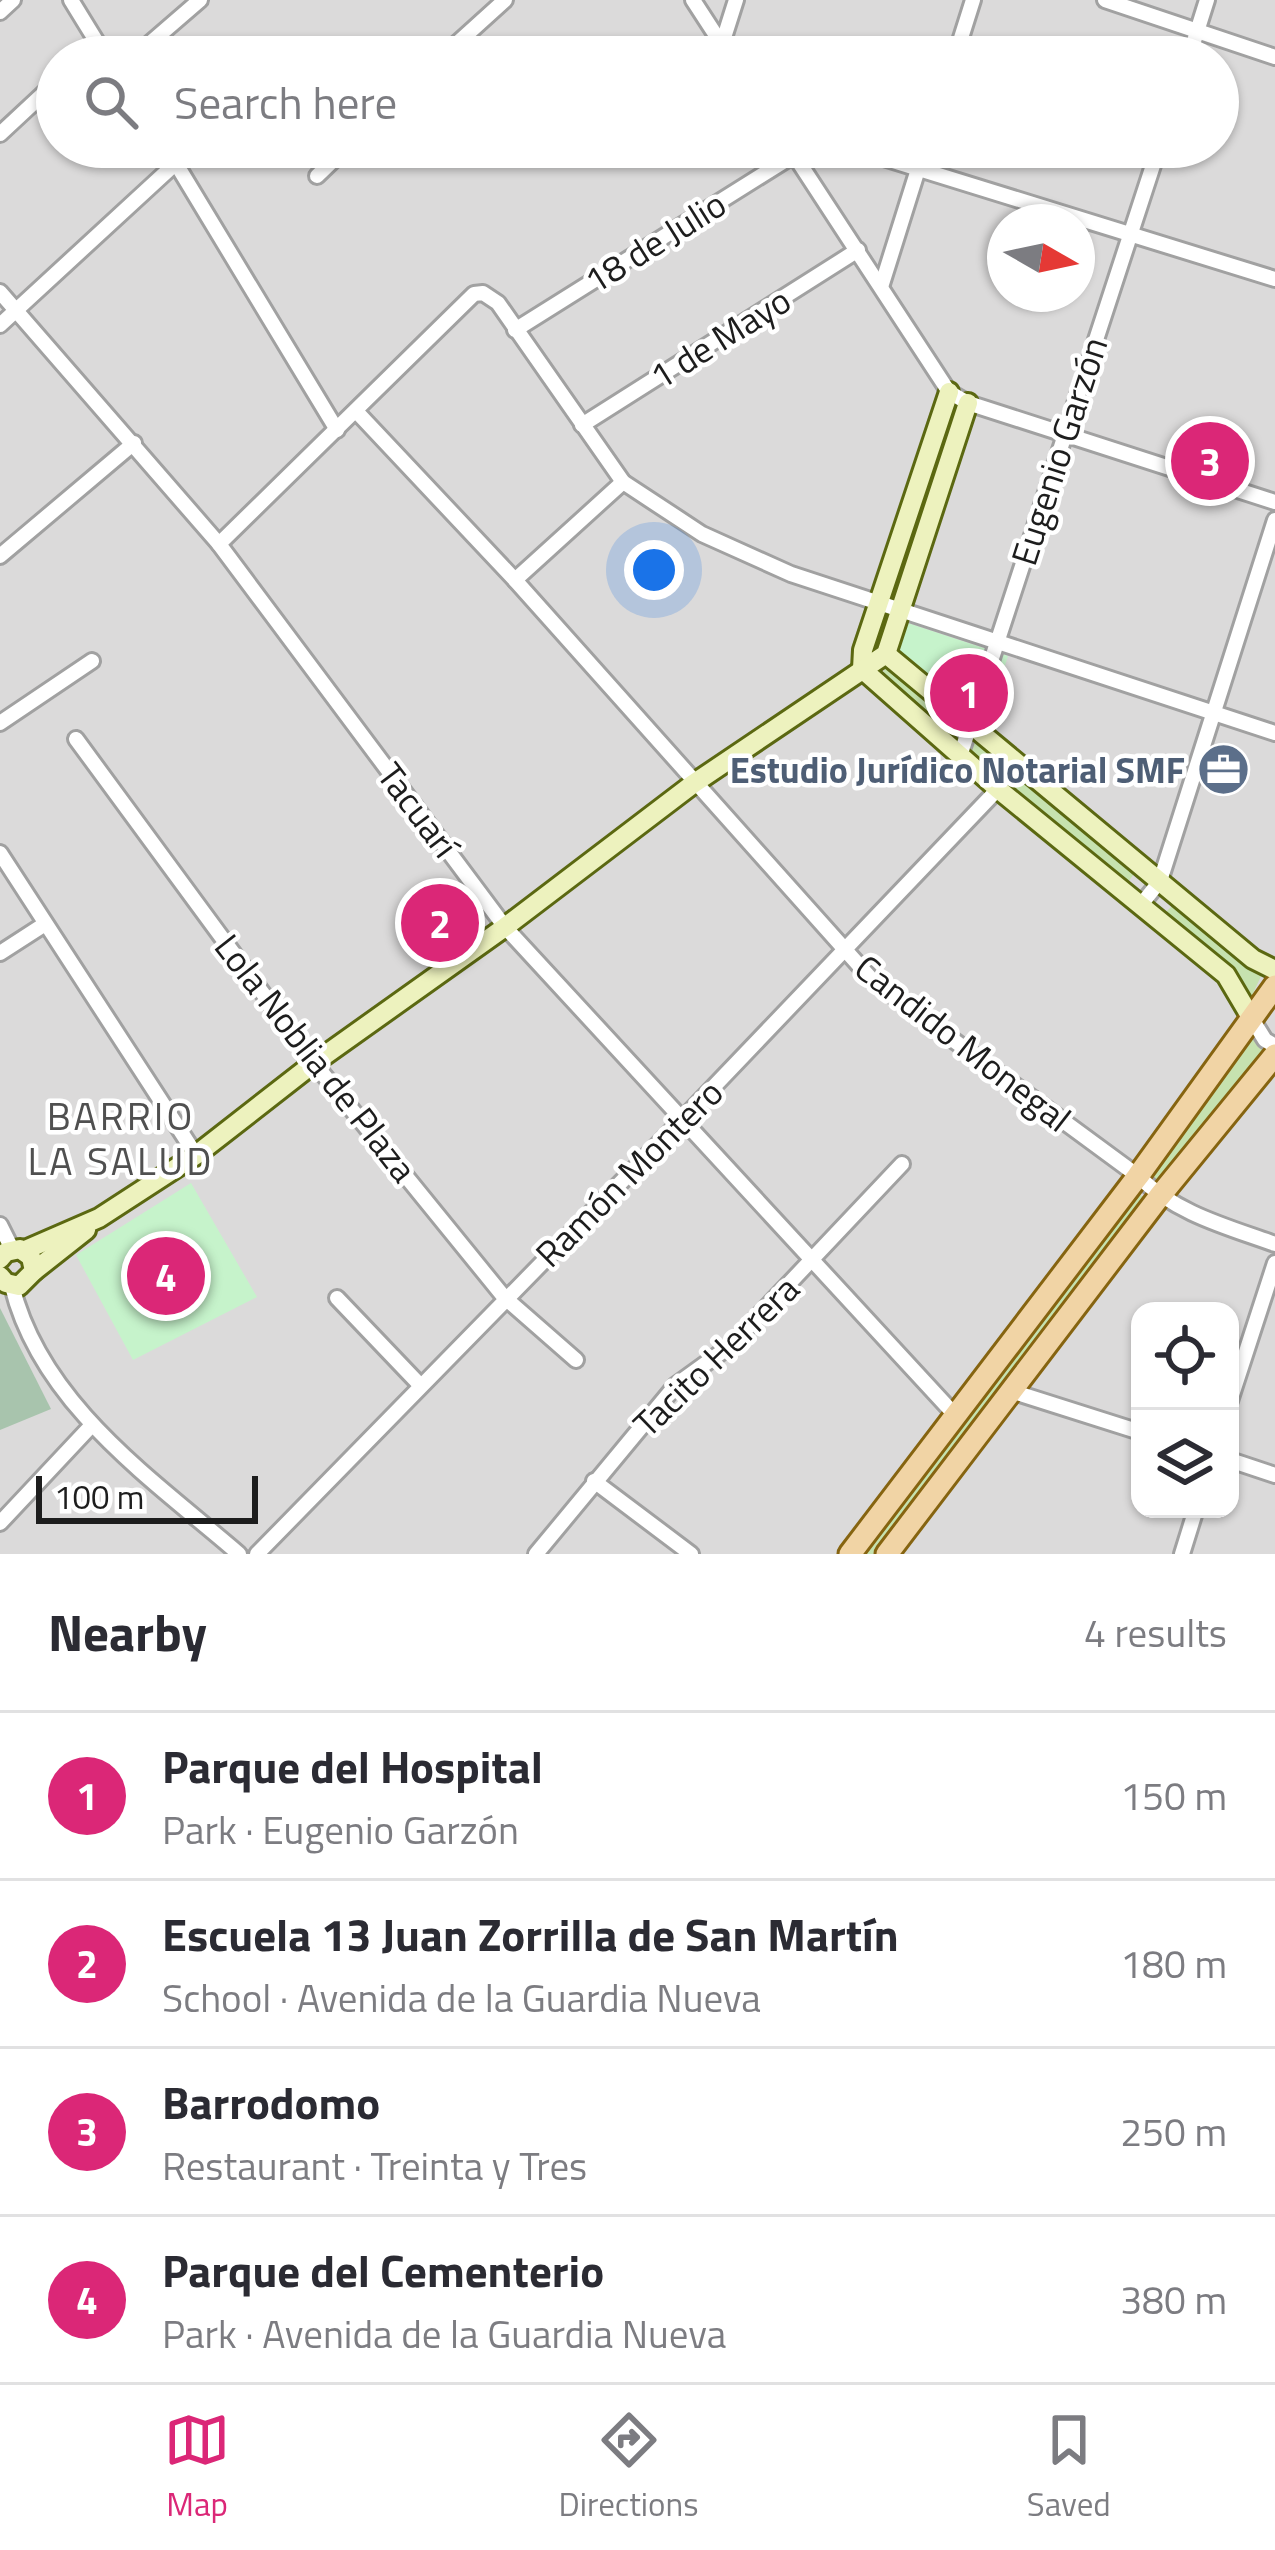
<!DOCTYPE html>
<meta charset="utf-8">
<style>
body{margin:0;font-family:"Titillium Web",sans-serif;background:#f2f2f3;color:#2b2b33}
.controls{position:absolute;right:36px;bottom:36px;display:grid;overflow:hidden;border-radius:24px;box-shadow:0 3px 9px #0004}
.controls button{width:108px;height:108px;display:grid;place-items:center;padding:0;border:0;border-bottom:3px solid #e1e1e2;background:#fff;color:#2b2b33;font:60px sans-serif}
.compass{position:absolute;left:987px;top:204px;width:108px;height:108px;border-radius:50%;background:#fff;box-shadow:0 3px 9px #0004;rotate:99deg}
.scale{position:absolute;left:36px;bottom:30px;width:222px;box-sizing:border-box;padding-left:12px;border:6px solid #1d1d1d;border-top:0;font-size:33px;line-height:42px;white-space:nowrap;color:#1d1d1d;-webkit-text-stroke:9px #fff;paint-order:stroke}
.you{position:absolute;left:654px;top:570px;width:42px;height:42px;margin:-30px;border:9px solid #fff;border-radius:50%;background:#1a73e8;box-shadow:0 0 0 18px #1a73e833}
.badge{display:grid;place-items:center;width:78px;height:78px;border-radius:50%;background:#db2777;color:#fff;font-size:39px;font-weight:700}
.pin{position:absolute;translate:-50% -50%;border:6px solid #fff;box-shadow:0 3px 12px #0006}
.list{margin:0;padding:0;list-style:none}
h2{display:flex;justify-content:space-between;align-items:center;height:156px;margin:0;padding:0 48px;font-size:51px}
h2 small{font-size:39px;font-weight:400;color:#7c7c81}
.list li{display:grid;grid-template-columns:78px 1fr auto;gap:36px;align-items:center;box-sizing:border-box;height:168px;padding:0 48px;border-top:3px solid #e1e1e2}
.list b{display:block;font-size:45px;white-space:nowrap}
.list p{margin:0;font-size:39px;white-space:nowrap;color:#7c7c81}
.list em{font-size:39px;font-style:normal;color:#7c7c81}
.icon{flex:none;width:66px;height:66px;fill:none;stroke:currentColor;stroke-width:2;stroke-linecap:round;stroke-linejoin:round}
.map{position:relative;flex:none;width:1275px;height:1554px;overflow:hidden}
.search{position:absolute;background:#fff;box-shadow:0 3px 9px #0004;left:36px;right:36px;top:36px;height:132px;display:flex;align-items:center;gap:30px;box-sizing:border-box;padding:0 42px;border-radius:66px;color:#7c7c81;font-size:45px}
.sheet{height:828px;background:#fff}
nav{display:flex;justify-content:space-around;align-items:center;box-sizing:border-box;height:168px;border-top:3px solid #e1e1e2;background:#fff;font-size:33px;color:#7c7c81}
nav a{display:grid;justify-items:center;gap:6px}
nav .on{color:#db2777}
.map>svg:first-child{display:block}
.residential{fill:#dbdada;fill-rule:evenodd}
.grass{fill:#c6e2af}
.cemetery{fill:#a8c4ad}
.park{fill:#c6f3cb}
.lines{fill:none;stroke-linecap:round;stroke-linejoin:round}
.street-casing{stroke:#a1a1a1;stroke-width:20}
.secondary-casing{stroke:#5b6811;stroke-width:24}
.primary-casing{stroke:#866410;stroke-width:27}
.street{stroke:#fff;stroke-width:14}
.secondary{stroke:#edf2be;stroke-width:18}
.primary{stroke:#f1d4a5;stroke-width:21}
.labels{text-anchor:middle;stroke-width:9;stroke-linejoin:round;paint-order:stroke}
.street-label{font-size:36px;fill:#1d1d1d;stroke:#fff}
.service-label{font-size:36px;font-weight:bold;fill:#4e5e75;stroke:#fff;text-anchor:end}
.neighbourhood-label{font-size:39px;letter-spacing:3px;fill:#505050;stroke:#fff}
</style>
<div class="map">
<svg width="1275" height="1554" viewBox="0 0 1275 1554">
<rect width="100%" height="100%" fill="#edebe4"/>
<path class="residential" d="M0,0H1275V1554H0ZM57,57H1218V147H57ZM1005,222H1077V294H1005ZM1140,1311H1230V1509H1140Z"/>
<g class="grass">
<polygon points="886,668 1134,874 1128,882 880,676"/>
<polygon points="1173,905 1239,959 1263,972 1248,1004 1164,914"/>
<polygon points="1252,1039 1267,1048 1160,1182 1151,1176"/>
<polygon points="1138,1193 1145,1199 873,1554 861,1554"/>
</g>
<polygon class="cemetery" points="0,1308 51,1409 0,1430"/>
<g class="park">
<polygon points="905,622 1008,656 985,730 895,652"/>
<polygon points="191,1183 257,1297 133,1360 76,1255"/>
</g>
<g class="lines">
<defs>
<g id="street">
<polyline points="71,0 106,57"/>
<polyline points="693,0 730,57"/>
<polyline points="1105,0 1275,57"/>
<polyline points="0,12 13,0"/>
<polyline points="722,44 736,0"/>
<polyline points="134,57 200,0"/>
<polyline points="442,57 505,0"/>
<polyline points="955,57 973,0"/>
<polyline points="1189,57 1207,0"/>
<polyline points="0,134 57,81"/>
<polyline points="166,147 337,430"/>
<polyline points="789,147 949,392 968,403 1275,502"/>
<polyline points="848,147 1275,279"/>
<polyline points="317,176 347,147"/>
<polyline points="882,284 925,147"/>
<polyline points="0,292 219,544 505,927 955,1415"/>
<polyline points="0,325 176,163"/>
<polyline points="515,330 794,155"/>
<path d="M356,411L515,580L873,981L1138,1176C1177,1214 1225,1226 1275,1244"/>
<polyline points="582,425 858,250"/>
<polyline points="219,544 474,294 483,293 498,303 623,482 702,534 791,574 1275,733"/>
<polyline points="0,556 134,443"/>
<polyline points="515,580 623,482"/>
<polyline points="0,723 92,661"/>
<polyline points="76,739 314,1063 504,1297 576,1360"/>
<polyline points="960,756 1159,147"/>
<polyline points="0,853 196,1155"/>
<polyline points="1140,906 1160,881 1275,520"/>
<polyline points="0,953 45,924"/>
<polyline points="1252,1019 1265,1040 1275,1046"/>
<polyline points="0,1225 12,1249"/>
<path d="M12,1286C41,1404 152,1479 239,1554"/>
<polyline points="337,1298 420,1385"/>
<polyline points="1014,1392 1140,1432"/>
<polyline points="1230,1401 1275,1263"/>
<polyline points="1230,1460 1275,1475"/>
<polyline points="594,1481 691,1554"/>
<polyline points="0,1523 91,1426"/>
<polyline points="257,1554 681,1121 998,789"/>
<polyline points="536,1554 676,1385 730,1346 902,1164"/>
<polyline points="1182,1554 1196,1509"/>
</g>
<g id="secondary">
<polyline points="886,654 1253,959 1275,970"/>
<polyline points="862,669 998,789 1226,975 1252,1019"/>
<polyline points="862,669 863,650 949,392"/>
<polyline points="23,1251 99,1218 196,1155 314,1063 505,927 693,784 886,654 968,403"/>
<polyline points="0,1259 6,1252 20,1249 31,1257 34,1271 19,1286 6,1283 0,1276"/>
<polyline points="34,1271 86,1230"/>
</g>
<g id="primary">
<polyline points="850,1554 1138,1176 1275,986"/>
<polyline points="887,1554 1159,1197 1275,1055"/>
</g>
</defs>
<use href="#street" class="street-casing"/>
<use href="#secondary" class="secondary-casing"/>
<use href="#primary" class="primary-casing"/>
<use href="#street" class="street"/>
<use href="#secondary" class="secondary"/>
<use href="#primary" class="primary"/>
</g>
<defs>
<symbol id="office-disc" viewBox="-11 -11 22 22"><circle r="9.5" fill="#5c6f8a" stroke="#fff"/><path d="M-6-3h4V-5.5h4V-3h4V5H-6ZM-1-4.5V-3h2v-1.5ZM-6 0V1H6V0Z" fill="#fff"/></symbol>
</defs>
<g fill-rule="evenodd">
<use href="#office-disc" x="1194" y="740" width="59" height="59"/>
</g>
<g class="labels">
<g class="street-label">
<text transform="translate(655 242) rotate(-32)" y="13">18 de Julio</text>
<text transform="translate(720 338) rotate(-32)" y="13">1 de Mayo</text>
<text transform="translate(1059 451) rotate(-72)" y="13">Eugenio Garzón</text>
<text transform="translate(418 810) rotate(53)" y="13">Tacuarí</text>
<text transform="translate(963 1043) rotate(38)" y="13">Candido Monegal</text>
<text transform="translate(316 1058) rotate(52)" y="13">Lola Noblia de Plaza</text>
<text transform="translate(629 1173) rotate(-45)" y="13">Ramón Montero</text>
<text transform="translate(716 1356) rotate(-44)" y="13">Tacito Herrera</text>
</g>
<g class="service-label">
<text x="1185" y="783">Estudio Jurídico Notarial SMF</text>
</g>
<g class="neighbourhood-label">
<text x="121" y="1130">BARRIO<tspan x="121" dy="45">LA SALUD</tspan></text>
</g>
</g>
</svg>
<div class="controls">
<button><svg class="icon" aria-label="locate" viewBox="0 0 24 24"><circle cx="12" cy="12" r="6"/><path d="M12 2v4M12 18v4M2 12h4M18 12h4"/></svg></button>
<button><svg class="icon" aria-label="layers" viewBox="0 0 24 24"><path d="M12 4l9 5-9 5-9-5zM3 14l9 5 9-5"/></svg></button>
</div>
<svg class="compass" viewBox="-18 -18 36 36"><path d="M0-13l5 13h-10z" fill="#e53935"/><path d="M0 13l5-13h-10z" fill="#7c7c81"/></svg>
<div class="scale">100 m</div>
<div class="you"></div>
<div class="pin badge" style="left:969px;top:693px">1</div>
<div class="pin badge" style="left:440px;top:923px">2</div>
<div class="pin badge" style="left:1210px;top:461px">3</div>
<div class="pin badge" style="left:166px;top:1276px">4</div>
<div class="search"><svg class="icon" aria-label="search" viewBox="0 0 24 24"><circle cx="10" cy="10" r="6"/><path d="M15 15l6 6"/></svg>Search here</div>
</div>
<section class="sheet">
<h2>Nearby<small>4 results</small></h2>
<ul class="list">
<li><span class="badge">1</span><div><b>Parque del Hospital</b><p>Park · Eugenio Garzón</p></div><em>150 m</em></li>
<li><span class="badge">2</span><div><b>Escuela 13 Juan Zorrilla de San Martín</b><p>School · Avenida de la Guardia Nueva</p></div><em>180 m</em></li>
<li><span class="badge">3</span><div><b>Barrodomo</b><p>Restaurant · Treinta y Tres</p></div><em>250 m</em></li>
<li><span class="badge">4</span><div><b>Parque del Cementerio</b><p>Park · Avenida de la Guardia Nueva</p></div><em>380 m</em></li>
</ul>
</section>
<nav>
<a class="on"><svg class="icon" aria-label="map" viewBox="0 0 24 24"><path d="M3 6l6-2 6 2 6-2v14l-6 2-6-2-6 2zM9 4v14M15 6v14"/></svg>Map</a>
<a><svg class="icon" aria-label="directions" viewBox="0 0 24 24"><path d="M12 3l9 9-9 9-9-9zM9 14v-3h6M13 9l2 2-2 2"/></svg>Directions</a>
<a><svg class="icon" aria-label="saved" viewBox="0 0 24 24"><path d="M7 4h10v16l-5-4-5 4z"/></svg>Saved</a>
</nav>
